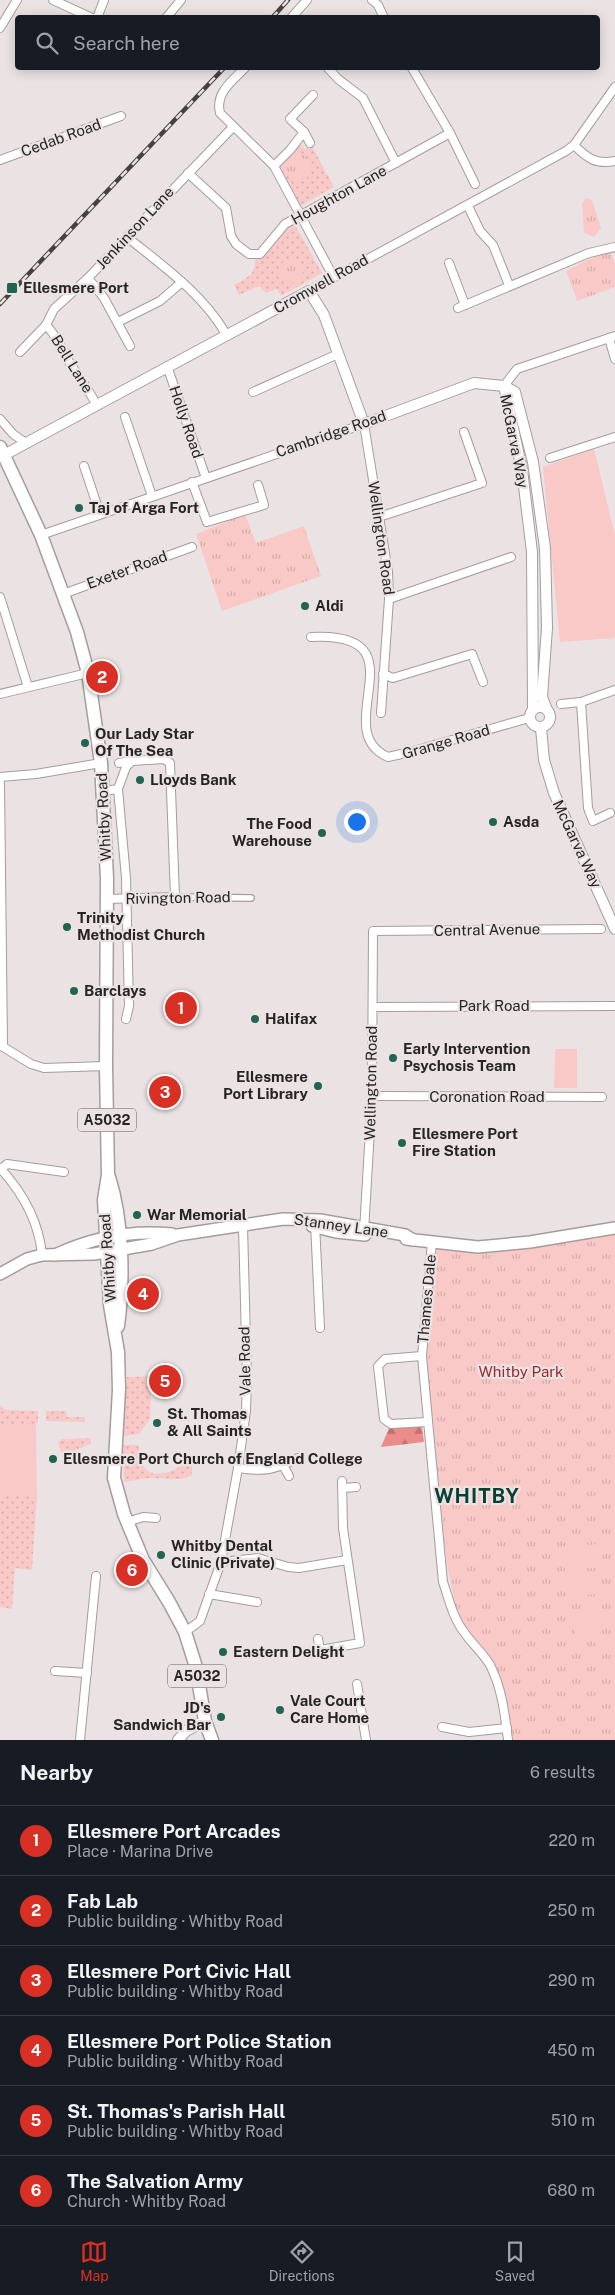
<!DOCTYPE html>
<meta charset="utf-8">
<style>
body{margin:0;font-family:"Public Sans",sans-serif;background:#242831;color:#f1f3f6}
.you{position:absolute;left:356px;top:821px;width:18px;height:18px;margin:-12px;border:4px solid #fff;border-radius:50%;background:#1a73e8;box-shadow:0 0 0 8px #1a73e833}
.badge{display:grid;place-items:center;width:32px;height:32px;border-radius:50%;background:#d93025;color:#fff;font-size:16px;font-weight:700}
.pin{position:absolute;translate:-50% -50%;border:2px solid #fff;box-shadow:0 1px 5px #0006}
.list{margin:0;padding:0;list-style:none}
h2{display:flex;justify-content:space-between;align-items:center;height:65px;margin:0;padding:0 20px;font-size:21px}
h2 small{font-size:16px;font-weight:400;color:#9ea1a6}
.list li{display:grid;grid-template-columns:32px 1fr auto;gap:15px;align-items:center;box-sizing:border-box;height:70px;padding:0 20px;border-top:1px solid #363941}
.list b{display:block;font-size:19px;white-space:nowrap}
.list p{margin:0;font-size:16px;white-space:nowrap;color:#9ea1a6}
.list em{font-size:16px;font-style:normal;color:#9ea1a6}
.icon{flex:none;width:28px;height:28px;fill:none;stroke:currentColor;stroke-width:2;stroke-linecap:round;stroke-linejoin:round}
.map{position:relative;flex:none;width:615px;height:1740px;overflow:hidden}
.search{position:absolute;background:#171b24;box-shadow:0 2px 12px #0003;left:15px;right:15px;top:15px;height:55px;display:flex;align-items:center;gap:12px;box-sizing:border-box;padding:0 18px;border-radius:5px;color:#9ea1a6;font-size:19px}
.sheet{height:485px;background:#171b24}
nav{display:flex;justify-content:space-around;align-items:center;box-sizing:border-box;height:70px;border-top:1px solid #363941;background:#171b24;font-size:14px;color:#9ea1a6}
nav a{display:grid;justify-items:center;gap:2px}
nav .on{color:#d93025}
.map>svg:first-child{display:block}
.grass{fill:url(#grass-dots)}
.forest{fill:url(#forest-firs)}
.park{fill:url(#park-tufts)}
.garden{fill:#f9c9c7}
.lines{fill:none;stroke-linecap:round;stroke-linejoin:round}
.pedestrian-casing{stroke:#a49d9c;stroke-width:8}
.minor-casing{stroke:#a49d9c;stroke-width:10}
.tertiary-casing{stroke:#a49d9c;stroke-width:12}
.secondary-casing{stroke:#a49d9c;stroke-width:14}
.primary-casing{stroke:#a49d9c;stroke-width:15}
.pedestrian{stroke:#fff;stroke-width:5.5}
.minor{stroke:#fff;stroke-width:8}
.tertiary{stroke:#fff;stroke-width:10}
.secondary{stroke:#fff;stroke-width:11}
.primary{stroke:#fff;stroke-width:12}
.rail-casing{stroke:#464242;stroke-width:4.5}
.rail{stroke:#ebe3e3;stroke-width:2.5;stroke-dasharray:8;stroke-linecap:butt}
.poi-dot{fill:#226351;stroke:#ebe3e3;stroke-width:2}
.labels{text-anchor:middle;stroke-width:4.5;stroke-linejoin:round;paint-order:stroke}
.shield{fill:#ebe3e3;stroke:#625d5d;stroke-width:1}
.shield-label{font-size:14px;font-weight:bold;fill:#272424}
.street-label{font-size:15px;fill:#272424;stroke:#ebe3e3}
.poi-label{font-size:15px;font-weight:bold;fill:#272424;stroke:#ebe3e3;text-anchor:start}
.park-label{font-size:15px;fill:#982a31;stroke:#ebe3e3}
.district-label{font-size:20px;font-weight:bold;letter-spacing:1px;fill:#094033;stroke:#ebe3e3}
</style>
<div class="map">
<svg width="615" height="1740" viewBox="0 0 615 1740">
<defs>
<pattern id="grass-dots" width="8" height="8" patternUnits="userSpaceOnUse" patternTransform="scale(1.25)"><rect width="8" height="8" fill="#f9c9c7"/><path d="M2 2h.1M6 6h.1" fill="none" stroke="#d5acab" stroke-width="1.8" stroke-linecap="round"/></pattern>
<pattern id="forest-firs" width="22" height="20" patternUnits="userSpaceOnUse" patternTransform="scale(1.25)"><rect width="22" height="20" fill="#ea8c8a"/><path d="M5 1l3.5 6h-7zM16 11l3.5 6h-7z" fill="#be7271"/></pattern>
<pattern id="park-tufts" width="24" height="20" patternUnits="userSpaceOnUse" patternTransform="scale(1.25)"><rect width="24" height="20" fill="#f9c9c7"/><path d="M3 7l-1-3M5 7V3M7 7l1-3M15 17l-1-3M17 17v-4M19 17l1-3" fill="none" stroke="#d5acab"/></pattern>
</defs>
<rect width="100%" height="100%" fill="#ebe3e3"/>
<g class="grass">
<polygon points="301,144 305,149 312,146 334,187 300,206 279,167"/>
<path d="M294,223L322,273L281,296L277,289L266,293L259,286L239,295L234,285C246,278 256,275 255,259C272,251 278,233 294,223Z"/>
<polygon points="152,1376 150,1419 139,1434 123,1436 127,1377"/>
<polygon points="0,1405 6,1410 38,1411 38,1422 36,1424 0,1424"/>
<polygon points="46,1411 66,1411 67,1417 85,1417 85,1422 46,1421"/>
<polygon points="91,1438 91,1444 66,1454 61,1452 58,1442 62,1439"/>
<path d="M123,1445H138C141,1452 141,1463 145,1468C157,1482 182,1467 192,1458V1475L182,1479L148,1478L124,1482Z"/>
<polygon points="0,1495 37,1495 32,1570 15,1568 12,1609 0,1607"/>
</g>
<polygon class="forest" points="420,1424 422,1428 424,1442 381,1447 390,1426"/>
<g class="park">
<circle cx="299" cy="167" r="13"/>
<polygon points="586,198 592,200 601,228 594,237 584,233 582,204"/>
<polygon points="611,253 615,264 615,287 577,301 566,271 593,257"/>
<circle cx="291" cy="271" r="12"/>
<polygon points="245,514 256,543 304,526 321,576 222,611 196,534"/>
<polygon points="615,1232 615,1740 513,1740 507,1701 501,1686 456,1610 447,1564 430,1418 426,1354 429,1305 437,1248"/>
</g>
<g class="garden">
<polygon points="594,449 615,535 615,638 560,642 543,467"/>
<polygon points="302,528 308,542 277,553 272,538"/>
<polygon points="555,1049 577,1049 577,1088 554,1088"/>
<polygon points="0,1424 36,1424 37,1495 0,1495"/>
<polygon points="602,1544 603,1567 569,1569 567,1546"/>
<polygon points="599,1576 600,1594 571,1596 570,1577"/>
<polygon points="602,1611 602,1623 576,1624 575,1612"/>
<polygon points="602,1626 602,1639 576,1640 575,1627"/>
</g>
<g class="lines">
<defs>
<polyline id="pedestrian" points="175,897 251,898"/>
<g id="minor">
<polyline points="53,0 92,18"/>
<polyline points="372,0 378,5 384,18"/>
<polyline points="97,18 104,0"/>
<polyline points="166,18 181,0"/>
<polyline points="291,18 307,0"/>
<polyline points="0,28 17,0"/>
<path d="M245,68C232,81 215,93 220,113L274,166"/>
<polyline points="328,68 338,79 363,98 396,163"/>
<polyline points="412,68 450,133 475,184"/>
<polyline points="313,95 290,119 304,132 290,150 274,166 333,276"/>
<polyline points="304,132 310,143"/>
<path d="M574,145C587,158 596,165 615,161"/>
<polyline points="0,160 121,116"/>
<polyline points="188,173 226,208 231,236 236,244 249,254 260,254 285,224 450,133"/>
<polyline points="468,206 480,231 493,245 509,285"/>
<path d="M127,237C164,267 202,293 226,334"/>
<polyline points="449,263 465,305"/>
<polyline points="88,278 104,298 130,346"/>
<polyline points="309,291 566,151 574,145 615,87"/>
<polyline points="458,308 589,253 615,247"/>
<polyline points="118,322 160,301 182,282"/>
<path d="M46,325C58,337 62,351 71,365C80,378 89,390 96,404"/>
<polyline points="609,338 615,359"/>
<polyline points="20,352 46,325 54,309 88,278 233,127"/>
<polyline points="167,366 206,478"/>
<polyline points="504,386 517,369 615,336"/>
<polyline points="253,392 338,354"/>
<polyline points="125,417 152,496"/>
<polyline points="0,419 13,434 26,443"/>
<polyline points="550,458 615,437"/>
<polyline points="84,466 100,514"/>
<polyline points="192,482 207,522 264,505 258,485"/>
<polyline points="379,517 482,483 464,432"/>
<polyline points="41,535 364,424 388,572 389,599 381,713"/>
<polyline points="63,594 192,547"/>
<polyline points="0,597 28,687"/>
<polyline points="389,599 511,557"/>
<path d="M311,637C426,631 326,730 388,757L410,752L529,718"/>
<polyline points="383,674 393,678 472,654 483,682"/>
<polyline points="0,694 88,673"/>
<polyline points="581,702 588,808 593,821 610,813"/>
<polyline points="561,704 581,702 615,690"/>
<polyline points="119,763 132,761"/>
<polyline points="0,777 36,774 101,763"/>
<polyline points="0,783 3,1047"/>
<polyline points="118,789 126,878 129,1006 126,1019"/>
<polyline points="104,791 118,789 126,767 132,761 164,759 170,763 175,897 106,899"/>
<polyline points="373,1007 615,1006"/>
<polyline points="0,1045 31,1064 44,1068 106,1066"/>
<polyline points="372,1096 602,1097"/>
<path d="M0,1168C22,1192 39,1222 42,1255"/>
<polyline points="1,1169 7,1164 64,1172"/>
<polyline points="315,1223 320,1328"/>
<polyline points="364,1231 372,1096 373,931 601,929"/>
<path d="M432,1242L422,1356L443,1582C449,1599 453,1618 464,1632C472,1644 483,1653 490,1665C502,1688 505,1715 508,1740"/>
<polyline points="422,1356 385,1359 378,1366 384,1419 391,1424 427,1422"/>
<polyline points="283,1465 289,1476"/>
<path d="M238,1468C265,1472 274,1470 298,1458"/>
<polyline points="344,1488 356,1487"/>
<polyline points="127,1522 143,1517 156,1518"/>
<polyline points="221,1562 258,1558 288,1567 299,1568 347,1560"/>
<polyline points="209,1594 257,1602"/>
<polyline points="185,1632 200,1621 221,1562 238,1468 246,1411 247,1379 243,1226"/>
<polyline points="318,1639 320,1650"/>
<polyline points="309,1652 360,1643 343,1528 342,1481"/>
<polyline points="55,1671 87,1673"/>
<polyline points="357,1684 366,1740"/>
<polyline points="442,1727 469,1732 507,1728"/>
<polyline points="80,1740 96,1576"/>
</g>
<g id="tertiary">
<polyline points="504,386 522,470 532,552 533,709"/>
<polyline points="4,455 309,291 324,315 364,424 474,383 504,386 515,392 533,462 545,548 547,628 542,697 547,710"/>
<circle cx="540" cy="717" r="10"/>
<polyline points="541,728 544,760 554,793 615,929"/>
<polyline points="178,1740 186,1731 205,1721"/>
</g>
<g id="secondary">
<polyline points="312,1226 336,1232 365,1235"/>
<polyline points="406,1239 478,1247 530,1242 615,1228"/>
<path d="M55,1255C93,1237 131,1230 172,1234"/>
<polyline points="0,1274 27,1259 42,1255 94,1254 152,1244 178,1235 283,1219 320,1220 405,1235 413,1240"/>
</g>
<g id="primary">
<polyline points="0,447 41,535 77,632 88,673 101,763 107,878 106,1066 108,1175 104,1200 110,1305 118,1352 119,1390 114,1478 124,1514 143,1560 169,1602 185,1632 196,1667 205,1721 212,1740"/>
<path d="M109,1177C123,1221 124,1280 118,1326"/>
</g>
</defs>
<use href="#pedestrian" class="pedestrian-casing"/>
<use href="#minor" class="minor-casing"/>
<use href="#tertiary" class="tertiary-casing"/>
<use href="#secondary" class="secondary-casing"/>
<use href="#primary" class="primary-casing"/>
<use href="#pedestrian" class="pedestrian"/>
<use href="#minor" class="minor"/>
<use href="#tertiary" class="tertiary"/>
<use href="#secondary" class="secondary"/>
<use href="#primary" class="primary"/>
<defs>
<g id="rail">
<polyline points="272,18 288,0"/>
<polyline points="0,304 224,68"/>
</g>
</defs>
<use href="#rail" class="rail-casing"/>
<use href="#rail" class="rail"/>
</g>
<g class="poi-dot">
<rect x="6" y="282" width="12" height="12" rx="2.5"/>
<circle cx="79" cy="508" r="5"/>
<circle cx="305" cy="606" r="5"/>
<circle cx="85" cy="743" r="5"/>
<circle cx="140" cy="780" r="5"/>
<circle cx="493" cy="822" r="5"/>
<circle cx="322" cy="833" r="5"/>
<circle cx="67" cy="927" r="5"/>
<circle cx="74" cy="991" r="5"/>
<circle cx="255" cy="1019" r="5"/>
<circle cx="393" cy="1058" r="5"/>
<circle cx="318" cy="1086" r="5"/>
<circle cx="402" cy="1143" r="5"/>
<circle cx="137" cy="1215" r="5"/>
<circle cx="157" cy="1423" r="5"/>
<circle cx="53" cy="1459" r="5"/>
<circle cx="161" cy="1555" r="5"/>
<circle cx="223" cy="1652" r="5"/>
<circle cx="280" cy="1710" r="5"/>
<circle cx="221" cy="1717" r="5"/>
</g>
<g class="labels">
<g class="shield">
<rect x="78" y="1108.5" width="58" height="23" rx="4"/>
<rect x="168" y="1664.5" width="58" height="23" rx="4"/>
</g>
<g class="shield-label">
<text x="107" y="1125">A5032</text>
<text x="197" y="1681">A5032</text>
</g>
<g class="street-label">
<text transform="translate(61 138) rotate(-20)" y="5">Cedab Road</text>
<text transform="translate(339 195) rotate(-29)" y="5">Houghton Lane</text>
<text transform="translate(135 228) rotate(-47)" y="5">Jenkinson Lane</text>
<text transform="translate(321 284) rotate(-29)" y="5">Cromwell Road</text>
<text transform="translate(72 364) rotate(58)" y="5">Bell Lane</text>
<text transform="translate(186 422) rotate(71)" y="5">Holly Road</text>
<text transform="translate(331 434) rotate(-19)" y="5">Cambridge Road</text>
<text transform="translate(514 441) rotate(79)" y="5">McGarva Way</text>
<text transform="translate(381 538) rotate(82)" y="5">Wellington Road</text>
<text transform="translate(127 570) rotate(-20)" y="5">Exeter Road</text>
<text transform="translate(446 742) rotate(-16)" y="5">Grange Road</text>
<text transform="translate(104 817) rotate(-93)" y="5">Whitby Road</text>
<text transform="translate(577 844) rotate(65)" y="5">McGarva Way</text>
<text transform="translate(178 898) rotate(-1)" y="5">Rivington Road</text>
<text transform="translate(487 930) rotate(-1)" y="5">Central Avenue</text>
<text x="494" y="1011">Park Road</text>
<text transform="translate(371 1083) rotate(-89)" y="5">Wellington Road</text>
<text x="487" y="1102">Coronation Road</text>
<text transform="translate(341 1226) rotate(8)" y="5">Stanney Lane</text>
<text transform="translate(108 1258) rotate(-94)" y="5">Whitby Road</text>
<text transform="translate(427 1299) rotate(-85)" y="5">Thames Dale</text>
<text transform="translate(245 1361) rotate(-91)" y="5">Vale Road</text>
</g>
<g class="poi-label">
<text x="23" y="293">Ellesmere Port</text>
<text x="89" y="513">Taj of Arga Fort</text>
<text x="315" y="611">Aldi</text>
<text x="95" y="739">Our Lady Star<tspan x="95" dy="17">Of The Sea</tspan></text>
<text x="150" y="785">Lloyds Bank</text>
<text x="503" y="827">Asda</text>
<text x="312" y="829" text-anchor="end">The Food<tspan x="312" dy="17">Warehouse</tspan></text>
<text x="77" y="923">Trinity<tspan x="77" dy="17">Methodist Church</tspan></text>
<text x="84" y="996">Barclays</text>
<text x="265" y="1024">Halifax</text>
<text x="403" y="1054">Early Intervention<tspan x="403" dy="17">Psychosis Team</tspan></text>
<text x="308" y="1082" text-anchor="end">Ellesmere<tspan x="308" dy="17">Port Library</tspan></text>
<text x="412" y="1139">Ellesmere Port<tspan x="412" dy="17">Fire Station</tspan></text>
<text x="147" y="1220">War Memorial</text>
<text x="167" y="1419">St. Thomas<tspan x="167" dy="17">&amp; All Saints</tspan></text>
<text x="63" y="1464">Ellesmere Port Church of England College</text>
<text x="171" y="1551">Whitby Dental<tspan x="171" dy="17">Clinic (Private)</tspan></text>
<text x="233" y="1657">Eastern Delight</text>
<text x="290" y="1706">Vale Court<tspan x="290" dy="17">Care Home</tspan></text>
<text x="211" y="1713" text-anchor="end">JD's<tspan x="211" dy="17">Sandwich Bar</tspan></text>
</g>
<g class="park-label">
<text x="521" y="1377">Whitby Park</text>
</g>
<g class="district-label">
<text x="477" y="1503">WHITBY</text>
</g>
</g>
</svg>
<div class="you"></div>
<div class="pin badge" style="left:181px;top:1008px">1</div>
<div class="pin badge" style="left:102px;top:677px">2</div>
<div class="pin badge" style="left:165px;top:1092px">3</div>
<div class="pin badge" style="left:143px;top:1294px">4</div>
<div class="pin badge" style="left:165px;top:1381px">5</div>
<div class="pin badge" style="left:132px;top:1570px">6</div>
<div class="search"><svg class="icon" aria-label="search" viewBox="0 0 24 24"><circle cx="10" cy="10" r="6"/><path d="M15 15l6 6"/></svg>Search here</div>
</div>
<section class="sheet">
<h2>Nearby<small>6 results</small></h2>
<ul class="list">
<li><span class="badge">1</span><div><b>Ellesmere Port Arcades</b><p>Place · Marina Drive</p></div><em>220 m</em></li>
<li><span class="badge">2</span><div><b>Fab Lab</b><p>Public building · Whitby Road</p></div><em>250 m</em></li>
<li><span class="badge">3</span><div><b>Ellesmere Port Civic Hall</b><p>Public building · Whitby Road</p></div><em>290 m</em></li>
<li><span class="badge">4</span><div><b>Ellesmere Port Police Station</b><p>Public building · Whitby Road</p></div><em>450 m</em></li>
<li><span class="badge">5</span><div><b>St. Thomas's Parish Hall</b><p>Public building · Whitby Road</p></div><em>510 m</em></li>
<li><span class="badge">6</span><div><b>The Salvation Army</b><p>Church · Whitby Road</p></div><em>680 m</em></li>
</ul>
</section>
<nav>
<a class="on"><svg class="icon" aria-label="map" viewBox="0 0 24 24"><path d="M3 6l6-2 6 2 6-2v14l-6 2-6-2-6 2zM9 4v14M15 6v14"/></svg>Map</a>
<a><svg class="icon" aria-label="directions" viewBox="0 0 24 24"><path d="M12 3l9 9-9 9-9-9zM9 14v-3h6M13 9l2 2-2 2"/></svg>Directions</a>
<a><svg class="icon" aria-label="saved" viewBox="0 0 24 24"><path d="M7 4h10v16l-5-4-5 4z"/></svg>Saved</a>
</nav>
